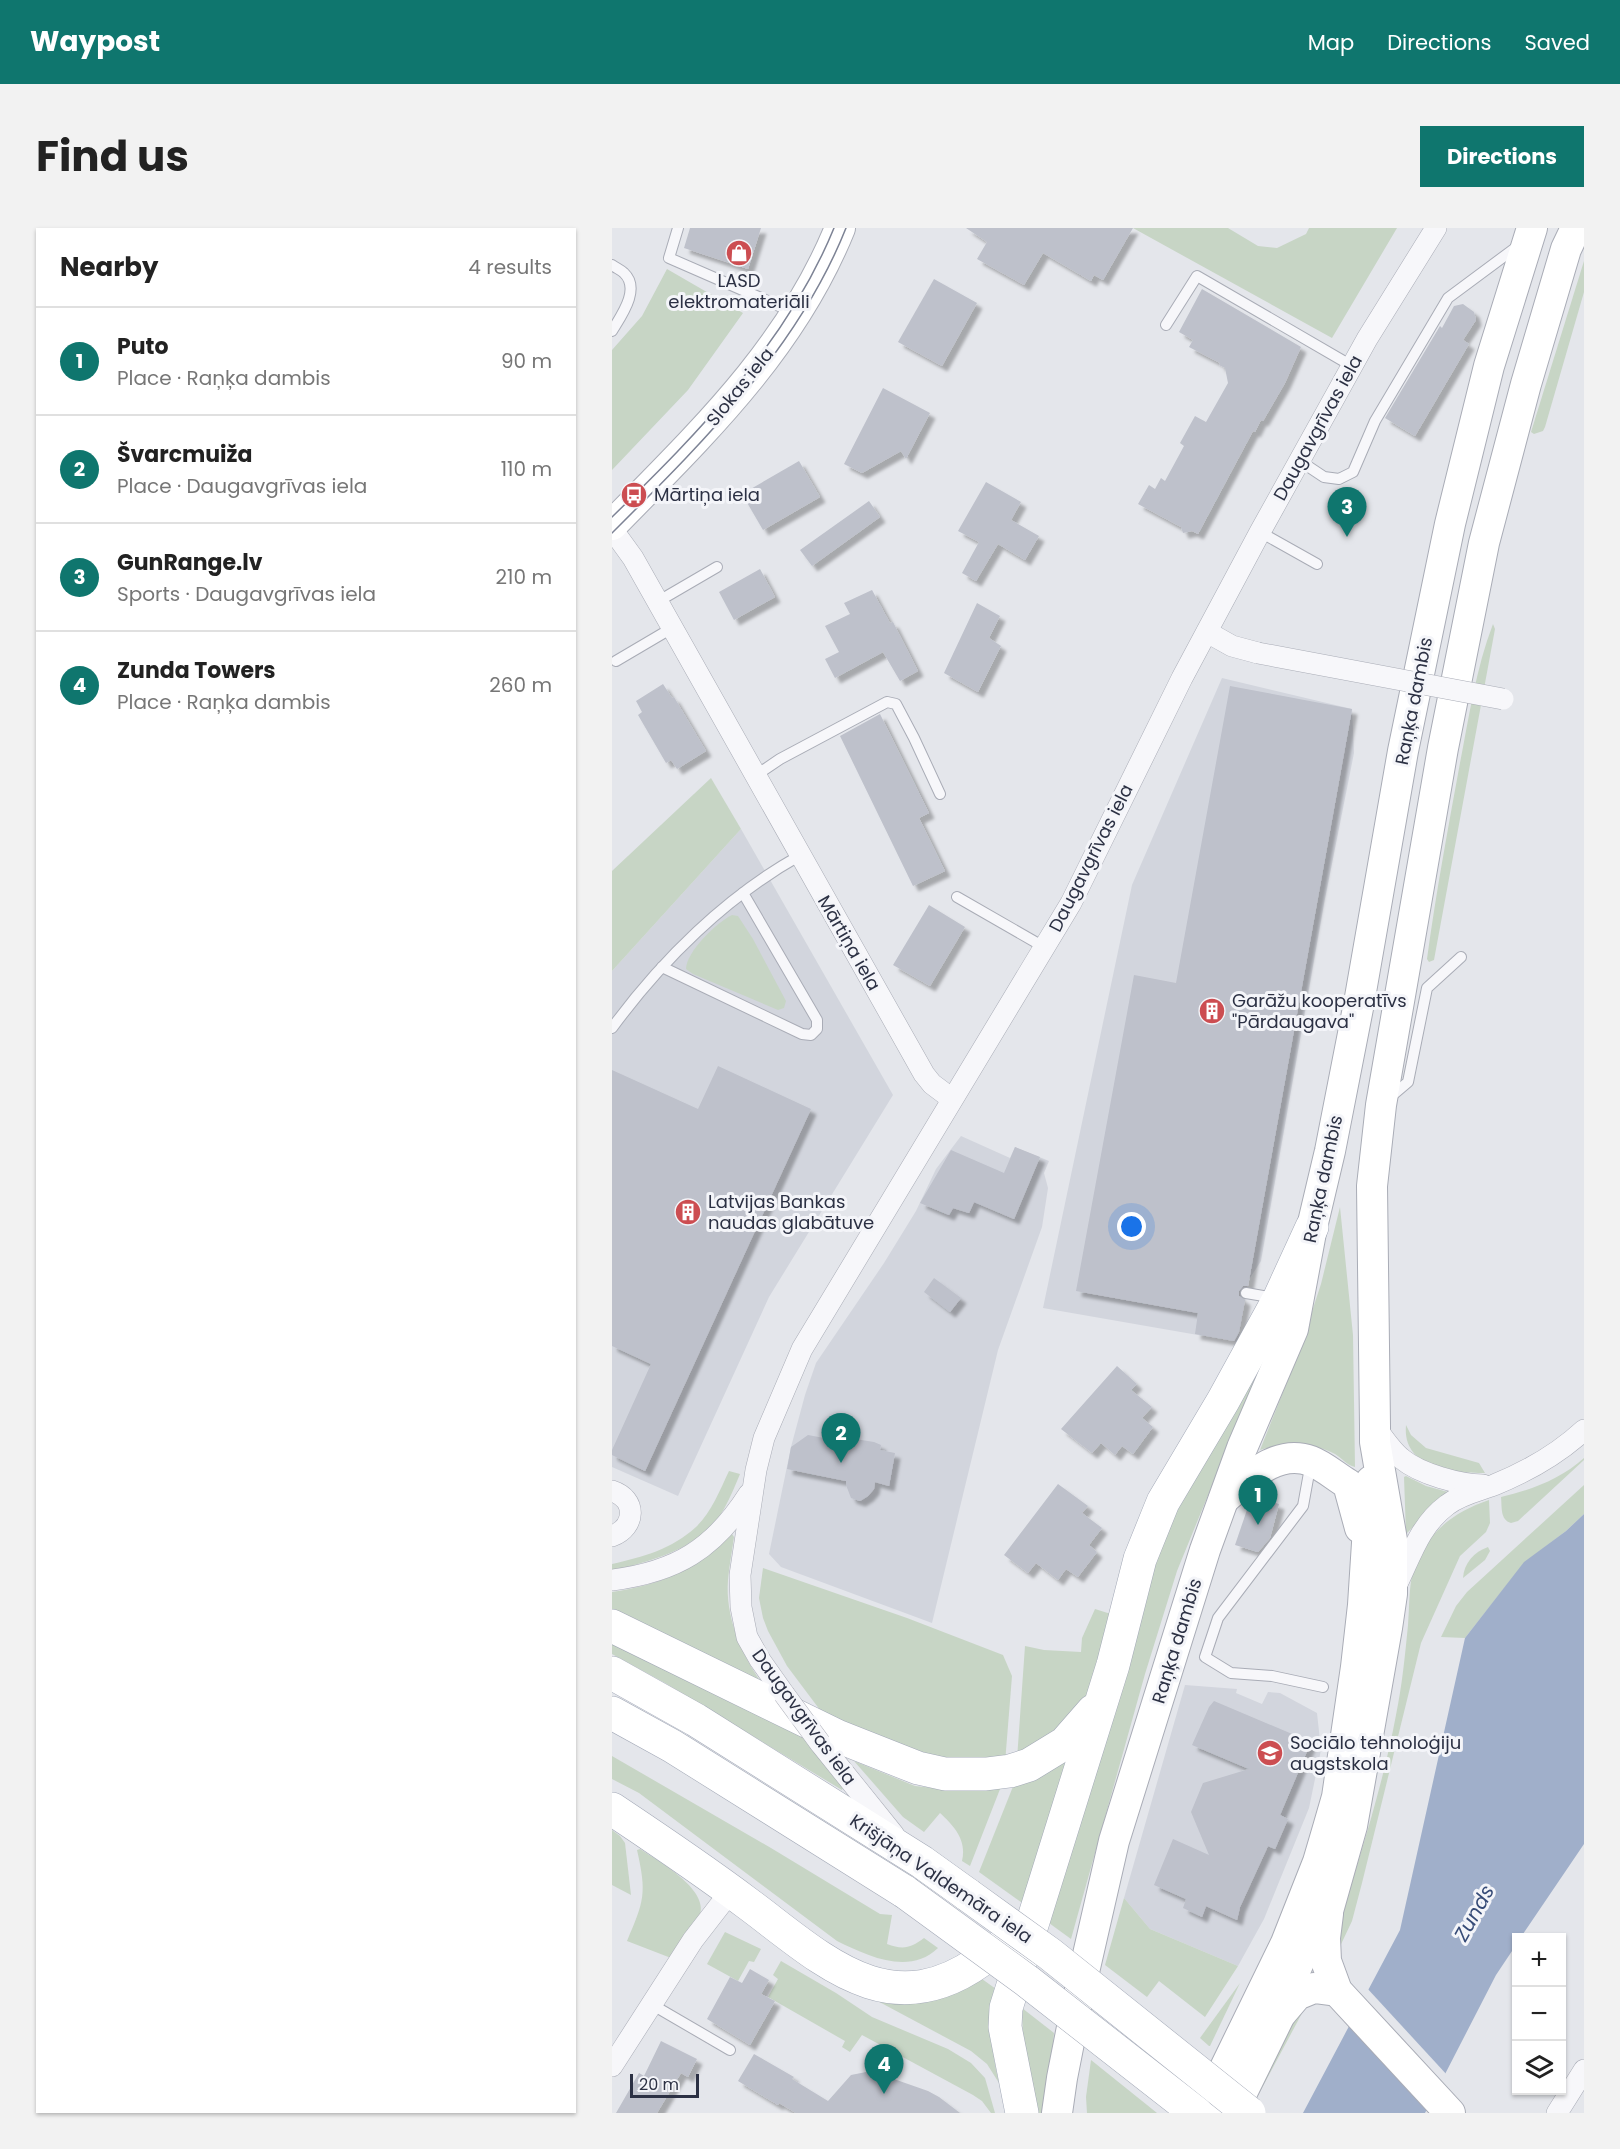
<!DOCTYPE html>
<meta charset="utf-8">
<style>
body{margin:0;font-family:Poppins,sans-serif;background:#f2f2f2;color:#222}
.controls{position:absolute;right:18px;bottom:18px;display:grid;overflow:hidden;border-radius:0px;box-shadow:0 2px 4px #0004}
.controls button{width:54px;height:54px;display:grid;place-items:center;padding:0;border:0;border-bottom:2px solid #e0e0e0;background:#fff;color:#222;font:30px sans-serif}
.scale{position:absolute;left:18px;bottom:15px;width:69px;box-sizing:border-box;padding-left:6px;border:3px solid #2c3144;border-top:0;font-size:16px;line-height:21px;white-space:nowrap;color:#2c3144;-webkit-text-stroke:4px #f4f5f9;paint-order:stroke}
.you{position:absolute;left:520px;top:999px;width:21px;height:21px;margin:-15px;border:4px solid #fff;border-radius:50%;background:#1a73e8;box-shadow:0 0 0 9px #1a73e833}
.badge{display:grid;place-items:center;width:39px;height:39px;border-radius:50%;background:#0f766e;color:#fff;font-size:20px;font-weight:700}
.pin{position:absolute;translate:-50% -50px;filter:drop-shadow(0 2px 3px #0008)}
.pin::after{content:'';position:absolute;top:32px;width:21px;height:18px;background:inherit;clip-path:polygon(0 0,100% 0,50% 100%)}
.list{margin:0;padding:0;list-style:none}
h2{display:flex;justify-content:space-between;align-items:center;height:78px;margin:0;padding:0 24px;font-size:26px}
h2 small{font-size:20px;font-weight:400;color:#767676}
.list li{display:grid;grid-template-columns:39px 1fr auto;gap:18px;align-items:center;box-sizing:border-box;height:108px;padding:0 24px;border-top:2px solid #e0e0e0}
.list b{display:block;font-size:22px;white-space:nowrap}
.list p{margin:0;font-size:20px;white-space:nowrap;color:#767676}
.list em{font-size:20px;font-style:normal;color:#767676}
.icon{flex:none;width:33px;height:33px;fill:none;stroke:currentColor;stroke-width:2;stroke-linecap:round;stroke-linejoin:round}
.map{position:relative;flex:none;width:972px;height:1885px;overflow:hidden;border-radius:0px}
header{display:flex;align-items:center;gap:36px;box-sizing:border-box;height:84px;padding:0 30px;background:#0f766e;color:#fff}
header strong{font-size:28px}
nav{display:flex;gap:33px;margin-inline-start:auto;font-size:21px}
.intro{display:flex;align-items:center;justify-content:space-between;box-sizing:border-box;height:144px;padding:0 36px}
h1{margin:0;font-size:42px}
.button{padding:15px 27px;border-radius:0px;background:#0f766e;color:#fff;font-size:21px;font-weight:700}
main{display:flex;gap:36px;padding:0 36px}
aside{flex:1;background:#fff;border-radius:0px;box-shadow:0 2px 4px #0004}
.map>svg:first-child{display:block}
.built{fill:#d2d5dd}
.green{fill:#c7d5c5}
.water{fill:#a0afca}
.pier{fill:#e4e6eb}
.building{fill:#bec1cb;filter:url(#shadow)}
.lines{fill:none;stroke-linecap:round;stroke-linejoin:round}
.lane-casing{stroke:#a9acb6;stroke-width:12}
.street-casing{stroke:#a9acb6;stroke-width:22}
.secondary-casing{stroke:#a9acb6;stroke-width:32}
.primary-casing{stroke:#a3a9b7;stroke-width:34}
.lane{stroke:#f7f7fa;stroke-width:10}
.street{stroke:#f7f7fa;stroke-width:21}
.secondary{stroke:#fff;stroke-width:30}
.primary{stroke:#fff;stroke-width:33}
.tram{stroke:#7d8395;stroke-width:1.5}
.street-bridge-casing{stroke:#a9acb6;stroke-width:22;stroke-linecap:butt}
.primary-bridge-casing{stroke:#a3a9b7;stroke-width:34;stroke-linecap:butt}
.street-bridge{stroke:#f7f7fa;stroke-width:21}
.primary-bridge{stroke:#fff;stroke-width:33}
.labels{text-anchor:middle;stroke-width:6;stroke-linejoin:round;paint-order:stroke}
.poi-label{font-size:18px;fill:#2c3144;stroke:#f4f5f9;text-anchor:start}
.street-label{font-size:18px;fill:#2c3144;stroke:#f4f5f9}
.water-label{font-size:20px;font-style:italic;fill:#364b77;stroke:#f4f5f9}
</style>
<header>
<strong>Waypost</strong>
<nav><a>Map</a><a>Directions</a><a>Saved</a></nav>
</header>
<div class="intro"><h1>Find us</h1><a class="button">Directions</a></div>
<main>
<aside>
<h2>Nearby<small>4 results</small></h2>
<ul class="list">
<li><span class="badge">1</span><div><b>Puto</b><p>Place · Raņķa dambis</p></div><em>90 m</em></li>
<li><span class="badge">2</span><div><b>Švarcmuiža</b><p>Place · Daugavgrīvas iela</p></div><em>110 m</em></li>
<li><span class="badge">3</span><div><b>GunRange.lv</b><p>Sports · Daugavgrīvas iela</p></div><em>210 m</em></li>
<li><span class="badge">4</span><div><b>Zunda Towers</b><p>Place · Raņķa dambis</p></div><em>260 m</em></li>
</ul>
</aside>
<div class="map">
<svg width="972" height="1885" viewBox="0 0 972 1885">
<defs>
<filter id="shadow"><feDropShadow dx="5.5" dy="5.5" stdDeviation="1.5" flood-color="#0004"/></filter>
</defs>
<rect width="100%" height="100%" fill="#e4e6eb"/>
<g class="built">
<polygon points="610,450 740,481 742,525 712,676 649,1033 636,1053 626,1114 431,1080 520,657"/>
<polygon points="129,601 281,867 157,1069 66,1268 0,1239 0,743"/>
<polygon points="349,908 398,930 403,919 437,933 432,945 436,960 430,999 386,1122 320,1395 169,1339 157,1326 179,1219 193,1167 204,1135 272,1035 304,983 324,941"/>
<polygon points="573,1457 625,1461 624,1465 650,1476 656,1464 668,1465 705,1485 709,1522 697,1580 652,1691 626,1738 538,1701 512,1670"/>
</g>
<g class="green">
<polygon points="521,0 616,0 646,18 665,20 694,6 697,0 785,0 720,110"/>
<polygon points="972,33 972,64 933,199 931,203 922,206 919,204"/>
<polygon points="55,41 131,85 76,162 0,242 0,122 30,88"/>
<path d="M881,396L883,401L822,732L817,734L815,731C824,665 836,600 848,535C857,489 864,440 881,396Z"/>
<polygon points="99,550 129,601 0,743 0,643"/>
<path d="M120,687L126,688L141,711L174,773L172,780L166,782L81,746L74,741C74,724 105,694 120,687Z"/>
<path d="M728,979L741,1107L743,1239C734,1237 730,1230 723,1226C697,1213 674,1214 648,1222L685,1129L709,1056Z"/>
<polygon points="653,1128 565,1343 533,1446 459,1711 437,1695 523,1385 559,1293 598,1220"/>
<path d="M794,1197L799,1207L814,1220L867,1235L873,1245C840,1245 790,1240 794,1197Z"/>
<path d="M972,1230V1232L906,1293L899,1295C888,1292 890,1279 889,1269C919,1262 949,1251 972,1230Z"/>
<path d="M117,1243L128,1246C123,1258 118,1270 112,1281C88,1321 42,1332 0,1343V1336C31,1329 60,1321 84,1299C99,1285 108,1262 117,1243Z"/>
<polygon points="794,1248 814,1258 836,1264 794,1306 792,1249"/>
<polygon points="972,1257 972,1286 954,1303 912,1335 853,1410 829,1409 844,1378 855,1364"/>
<path d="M877,1272L878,1295L874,1304L848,1328L809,1415L750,1655L740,1693L723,1729L720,1720C743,1642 769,1567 784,1487C790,1458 793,1428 796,1397C798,1376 796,1349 806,1330C822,1299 845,1283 877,1272Z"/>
<path d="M120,1306L122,1309C120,1324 117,1338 116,1352C113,1388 129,1425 149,1454L0,1385V1364C53,1356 78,1343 117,1307Z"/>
<path d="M876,1319L878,1323L873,1332L851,1350C852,1335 862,1324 876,1319Z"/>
<polygon points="151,1340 295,1390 391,1427 400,1448 393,1535 331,1540 208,1482 175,1438 156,1403 151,1390 147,1370"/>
<polygon points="483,1381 502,1387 474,1470 458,1493 405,1531 413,1418 432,1422 469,1424 470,1410"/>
<polygon points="0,1409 188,1505 231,1559 230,1562 53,1455 0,1426"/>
<polygon points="460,1517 413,1677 367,1644 402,1556"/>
<path d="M0,1528L159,1620L268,1686L280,1687L275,1716C291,1722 299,1720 312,1710L326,1720C297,1748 256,1728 225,1713L27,1565L0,1551Z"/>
<path d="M242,1533L303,1558L332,1561L390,1556L358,1638L350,1633C355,1612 342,1598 328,1585L312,1604L291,1589Z"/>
<polygon points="0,1602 8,1608 13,1615 19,1667 0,1657"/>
<path d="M28,1621C45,1632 97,1661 88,1687C83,1699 66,1719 59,1730L15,1713C32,1673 35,1666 25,1622Z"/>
<polygon points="512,1670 538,1701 626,1738 593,1789 547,1753 535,1769 493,1737"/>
<polygon points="113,1704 149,1721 142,1734 137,1733 126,1753 95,1736"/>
<polygon points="169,1733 224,1765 260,1789 336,1821 359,1835 373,1850 383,1885 379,1885 370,1873 361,1867 250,1807 238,1824 230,1819 233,1813 156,1769 166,1751 161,1747"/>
<path d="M370,1751L384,1761C380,1798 378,1818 387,1855L375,1836L359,1823L245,1762Z"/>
<polygon points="628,1755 598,1818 597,1818 588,1810"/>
<polygon points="696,1774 643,1873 637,1885 681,1789"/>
<polygon points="410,1780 442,1805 435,1885 424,1885 411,1811"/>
<polygon points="479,1832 545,1885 475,1885 474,1869"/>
</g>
<polygon class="water" points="972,1286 972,1616 909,1709 904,1710 904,1717 884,1747 813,1885 691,1885 788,1702 853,1410 912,1334 954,1303"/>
<polygon class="pier" points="754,1759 836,1848 816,1884 735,1796"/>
<g class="building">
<polygon points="78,0 149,0 136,41 72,20"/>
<polygon points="354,0 521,0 491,52 482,47 479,53 431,25 412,57 365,31 375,14"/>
<polygon points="322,51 365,75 330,138 286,114"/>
<polygon points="590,61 689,119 673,155 651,193 649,192 643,204 641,203 586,306 580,303 571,305 569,299 526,276 537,257 543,261 549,250 553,253 572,218 568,215 583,188 594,194 616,155 613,140 607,137 608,135 577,119 581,112 567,104"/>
<polygon points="851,76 862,84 864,92 851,112 857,116 803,208 773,190 828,98 830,100 842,78"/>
<polygon points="271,160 318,185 294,231 289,223 250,245 232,236"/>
<polygon points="187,233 208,269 151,302 130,266"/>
<polygon points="374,254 409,274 399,292 427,308 413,332 386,316 364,353 350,345 367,314 346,303"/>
<polygon points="257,273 268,289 200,338 188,322"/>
<polygon points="148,341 163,369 122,392 107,364"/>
<polygon points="260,362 278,395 281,394 306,443 288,453 271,424 223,450 213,431 227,424 213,398 238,386 232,375"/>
<polygon points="365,375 388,388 377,410 389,418 366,464 332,445"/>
<polygon points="51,456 60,470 62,469 94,523 65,541 59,532 54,535 26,487 30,484 24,473"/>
<polygon points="618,458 740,481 636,1058 631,1058 627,1063 627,1068 633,1072 627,1104 622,1113 583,1106 586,1085 464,1063 522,747 564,755"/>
<polygon points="268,486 317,585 307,590 333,643 301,658 228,508"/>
<polygon points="317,677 353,699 318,758 281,737"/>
<polygon points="106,838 199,881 33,1243 0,1227 0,1222 39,1136 0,1118 0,842 86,881"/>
<polygon points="403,919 428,929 402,991 362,974 357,985 341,980 337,987 308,975 339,922 392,945"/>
<polygon points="322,1050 349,1070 338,1084 312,1064"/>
<polygon points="505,1138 525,1156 519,1162 540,1179 530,1190 541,1199 521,1226 510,1218 503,1227 489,1215 480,1225 449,1201"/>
<polygon points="196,1207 217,1211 218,1207 262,1214 269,1217 268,1222 283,1225 277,1258 263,1254 262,1261 256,1268 248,1273 239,1270 234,1257 234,1253 175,1241 179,1219"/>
<polygon points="446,1256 476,1278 470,1285 490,1300 477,1317 485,1324 466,1349 454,1341 446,1352 424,1335 416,1345 392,1327"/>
<polygon points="642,1268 667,1276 658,1310 646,1324 623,1317 639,1270"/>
<polygon points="602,1473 699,1514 668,1587 676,1591 663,1621 656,1618 628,1679 625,1692 594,1678 590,1689 571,1680 574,1671 542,1657 561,1611 597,1627 579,1584 591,1555 637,1541 580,1517 597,1479"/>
<polygon points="138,1741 157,1752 149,1766 163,1773 138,1817 95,1791 118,1749 130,1755"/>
<polygon points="49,1813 85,1831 76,1849 69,1845 45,1885 4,1885 27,1845 32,1848"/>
<polygon points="142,1826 182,1849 180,1851 216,1873 239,1847 259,1843 316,1863 327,1869 348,1885 184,1885 167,1875 166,1877 126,1853"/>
</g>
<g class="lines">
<defs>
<g id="lane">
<polyline points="66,0 57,30 181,84"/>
<path d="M0,37C4,40 9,42 12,45C29,61 9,88 0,103"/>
<polyline points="554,97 585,48 740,138"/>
<polyline points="688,233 712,249 727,251 741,244 763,193 836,70 906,18"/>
<polyline points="648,304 705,336"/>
<polyline points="45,374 105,339"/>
<polyline points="4,433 60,400"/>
<polyline points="143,548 168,531 275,474 284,476 302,510 328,566"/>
<polyline points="345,669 432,719"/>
<polyline points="50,739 190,806 199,807 205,801 205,792 131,665"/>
<path d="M0,800C50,732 114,669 187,628"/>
<polyline points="776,871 796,854 815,760 849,729"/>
<polyline points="634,1065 663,1070"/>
<polyline points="699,1234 691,1278 606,1390 593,1429 619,1445 660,1448 711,1459"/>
<polyline points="39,1776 118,1822"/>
</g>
<g id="street">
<polyline points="0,301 21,330 312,846 320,856 340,871"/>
<polyline points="595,404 620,418 646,425"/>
<path d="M763,1198C771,1210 779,1222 790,1231C808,1246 848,1257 871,1257"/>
<path d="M0,1263C25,1271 24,1299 0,1308"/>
<path d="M0,1352C64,1344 102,1321 137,1266"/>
<path d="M784,1358C799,1328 807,1298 835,1277C849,1266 866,1263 882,1257C914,1244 946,1226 972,1202"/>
<polyline points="172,1466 148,1432 135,1409 129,1379 128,1347 144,1242 152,1210 190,1121 459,675 570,450 648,304 755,111 824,0"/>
<polyline points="208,1515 282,1607"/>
<polyline points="0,1838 81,1712 119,1663"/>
<polyline points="945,1885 972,1842"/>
</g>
<g id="secondary">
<path d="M0,297C89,206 179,121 228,0"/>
<path d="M612,1271C636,1251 664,1220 699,1233C712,1238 724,1249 736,1256L748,1300"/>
<polyline points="716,1686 713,1710 714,1733 725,1763 838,1885"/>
<polyline points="668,1787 676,1759 702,1700 716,1683 740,1598 775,1400 780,1366 780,1312 763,1214 763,1198 760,958 769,877 831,520 872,315 914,156 954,21 964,0"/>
<polyline points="593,1881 674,1715 706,1634 716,1600 725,1569 744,1439 751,1377 759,1253"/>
<polyline points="445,1885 450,1850 464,1779 502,1613 593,1322 630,1220 681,1101 700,999 718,923 747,775 791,523 838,296 877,138 920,0"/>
<polyline points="620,1885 668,1787 685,1767 702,1760 725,1763"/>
</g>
<g id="primary">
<polyline points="0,1398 225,1508 306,1540 333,1546 374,1546 398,1543 417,1537 453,1515 481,1483"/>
<polyline points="0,1445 84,1492 310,1634 356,1667"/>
<polyline points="0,1485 60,1518 293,1664"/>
<path d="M0,1581C45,1611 91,1642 135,1675C208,1729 275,1799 368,1733C379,1725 391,1718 400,1709"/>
<polyline points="410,1885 393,1799 394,1780 501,1437 528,1331 551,1274 611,1173 667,1071 700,999"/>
</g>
</defs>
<use href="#lane" class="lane-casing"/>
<use href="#street" class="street-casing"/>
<use href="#secondary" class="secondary-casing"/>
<use href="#primary" class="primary-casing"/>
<use href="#lane" class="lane"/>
<use href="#street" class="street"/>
<use href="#secondary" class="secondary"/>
<use href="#primary" class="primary"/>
<g class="tram">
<path d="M0,289C87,204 175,115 222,0"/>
<path d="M0,305C90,215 186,121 234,0"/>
</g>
<defs>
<g id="street-bridge">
<polyline points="646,425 891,471"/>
<polyline points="172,1466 208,1515"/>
</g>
<g id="primary-bridge">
<polyline points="293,1664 415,1753 584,1885"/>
<polyline points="356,1667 438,1726 637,1885"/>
</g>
</defs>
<use href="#street-bridge" class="street-bridge-casing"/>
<use href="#primary-bridge" class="primary-bridge-casing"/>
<use href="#street-bridge" class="street-bridge"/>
<use href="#primary-bridge" class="primary-bridge"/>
</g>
<defs>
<symbol id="shop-disc" viewBox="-11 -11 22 22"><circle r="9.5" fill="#cc4d51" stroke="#f4f5f9"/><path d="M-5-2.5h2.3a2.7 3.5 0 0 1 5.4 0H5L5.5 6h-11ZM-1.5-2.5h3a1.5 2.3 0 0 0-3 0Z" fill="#fff"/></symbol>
<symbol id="bus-disc" viewBox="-11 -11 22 22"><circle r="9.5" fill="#cc4d51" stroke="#f4f5f9"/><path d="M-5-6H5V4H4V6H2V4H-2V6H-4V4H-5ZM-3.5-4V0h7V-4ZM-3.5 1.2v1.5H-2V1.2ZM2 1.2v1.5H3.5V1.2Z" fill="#fff"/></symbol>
<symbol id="building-disc" viewBox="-11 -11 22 22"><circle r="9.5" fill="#cc4d51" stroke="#f4f5f9"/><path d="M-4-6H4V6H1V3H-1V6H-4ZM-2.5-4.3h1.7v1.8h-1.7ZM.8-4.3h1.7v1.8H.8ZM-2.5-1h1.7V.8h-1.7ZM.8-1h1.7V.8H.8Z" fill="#fff"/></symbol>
<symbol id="university-disc" viewBox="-11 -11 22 22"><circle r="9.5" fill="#cc4d51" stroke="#f4f5f9"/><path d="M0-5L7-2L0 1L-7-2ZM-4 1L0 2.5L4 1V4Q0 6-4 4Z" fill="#fff"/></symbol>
</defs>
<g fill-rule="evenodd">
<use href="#shop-disc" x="112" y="10" width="30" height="30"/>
<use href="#bus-disc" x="7" y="252" width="30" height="30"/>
<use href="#building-disc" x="585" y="768" width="30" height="30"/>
<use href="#building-disc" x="61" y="969" width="30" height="30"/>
<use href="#university-disc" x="643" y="1510" width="30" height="30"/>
</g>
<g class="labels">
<g class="poi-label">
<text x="127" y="59" text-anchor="middle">LASD<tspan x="127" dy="21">elektromateriāli</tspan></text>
<text x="42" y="273">Mārtiņa iela</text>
<text x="620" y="779">Garāžu kooperatīvs<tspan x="620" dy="21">"Pārdaugava"</tspan></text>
<text x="96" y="980">Latvijas Bankas<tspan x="96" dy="21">naudas glabātuve</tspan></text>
<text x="678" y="1521">Sociālo tehnoloģiju<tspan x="678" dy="21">augstskola</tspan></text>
</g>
<g class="street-label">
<text transform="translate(128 159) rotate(-51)" y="6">Slokas iela</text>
<text transform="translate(706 200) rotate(-61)" y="6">Daugavgrīvas iela</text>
<text transform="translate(802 473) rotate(-79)" y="6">Raņķa dambis</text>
<text transform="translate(479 630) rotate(-63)" y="6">Daugavgrīvas iela</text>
<text transform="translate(237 715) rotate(60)" y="6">Mārtiņa iela</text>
<text transform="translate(711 951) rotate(-78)" y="6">Raņķa dambis</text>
<text transform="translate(565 1413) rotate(-73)" y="6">Raņķa dambis</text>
<text transform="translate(192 1489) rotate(54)" y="6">Daugavgrīvas iela</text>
<text transform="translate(329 1651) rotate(34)" y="6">Krišjāņa Valdemāra iela</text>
</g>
<g class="water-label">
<text transform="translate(862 1685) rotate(-61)" y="7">Zunds</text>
</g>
</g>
</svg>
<div class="controls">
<button>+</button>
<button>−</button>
<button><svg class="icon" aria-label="layers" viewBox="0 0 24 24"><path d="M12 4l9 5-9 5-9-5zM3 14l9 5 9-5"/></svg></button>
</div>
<div class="scale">20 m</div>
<div class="you"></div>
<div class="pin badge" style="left:646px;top:1297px">1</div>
<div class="pin badge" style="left:229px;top:1235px">2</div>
<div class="pin badge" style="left:735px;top:309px">3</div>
<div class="pin badge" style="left:272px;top:1866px">4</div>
</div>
</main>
